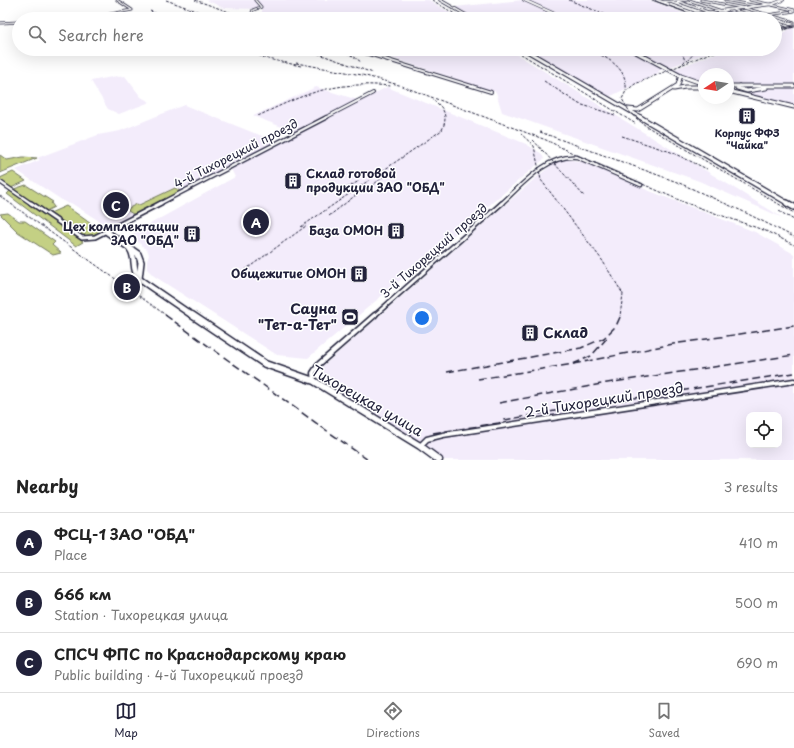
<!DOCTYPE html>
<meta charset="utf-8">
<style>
body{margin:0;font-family:"Playpen Sans",sans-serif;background:#f6f6f6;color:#222}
.controls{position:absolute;right:12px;bottom:12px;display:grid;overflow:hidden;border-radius:8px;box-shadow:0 4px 16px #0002}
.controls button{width:36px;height:36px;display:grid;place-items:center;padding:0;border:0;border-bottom:1px solid #e0e0e0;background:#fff;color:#222;font:20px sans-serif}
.compass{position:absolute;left:698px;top:68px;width:36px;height:36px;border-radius:50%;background:#fff;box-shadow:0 4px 16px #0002;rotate:258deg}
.you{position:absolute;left:422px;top:318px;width:14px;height:14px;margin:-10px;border:3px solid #fff;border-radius:50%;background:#1a73e8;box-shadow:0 0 0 6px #1a73e833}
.badge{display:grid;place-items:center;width:26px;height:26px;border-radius:50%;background:#22223b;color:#fff;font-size:13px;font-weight:700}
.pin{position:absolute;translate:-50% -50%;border:2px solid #fff;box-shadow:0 1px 4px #0006}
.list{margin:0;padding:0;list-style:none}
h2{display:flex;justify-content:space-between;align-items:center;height:52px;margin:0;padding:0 16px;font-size:17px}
h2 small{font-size:13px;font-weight:400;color:#767676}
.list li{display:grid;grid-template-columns:26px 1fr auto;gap:12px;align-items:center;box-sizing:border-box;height:60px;padding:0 16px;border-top:1px solid #e0e0e0}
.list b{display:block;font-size:15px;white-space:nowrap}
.list p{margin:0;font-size:13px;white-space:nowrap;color:#767676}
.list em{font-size:13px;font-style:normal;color:#767676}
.icon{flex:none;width:22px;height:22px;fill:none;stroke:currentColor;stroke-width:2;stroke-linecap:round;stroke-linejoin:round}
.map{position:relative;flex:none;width:794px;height:460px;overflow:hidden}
.search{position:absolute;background:#fff;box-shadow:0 4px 16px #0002;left:12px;right:12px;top:12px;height:44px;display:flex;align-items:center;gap:10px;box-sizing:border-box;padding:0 14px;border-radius:22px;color:#767676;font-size:15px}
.sheet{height:232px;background:#fff}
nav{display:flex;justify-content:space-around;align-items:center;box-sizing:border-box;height:56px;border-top:1px solid #e0e0e0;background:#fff;font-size:11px;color:#767676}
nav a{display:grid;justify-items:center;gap:2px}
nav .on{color:#22223b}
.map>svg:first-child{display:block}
.built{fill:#f3ecfb;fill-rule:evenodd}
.green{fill:#c4d084;stroke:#737960}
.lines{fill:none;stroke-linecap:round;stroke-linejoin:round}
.street-far4-casing{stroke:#22223b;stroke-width:3}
.street-far3-casing{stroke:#22223b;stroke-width:4}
.street-far2-casing{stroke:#22223b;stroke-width:5}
.street-far1-casing{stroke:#22223b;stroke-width:6}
.street-casing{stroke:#22223b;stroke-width:7}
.secondary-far4-casing{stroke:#22223b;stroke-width:3.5}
.secondary-far3-casing{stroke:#22223b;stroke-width:5}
.secondary-far2-casing{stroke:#22223b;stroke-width:6}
.secondary-far1-casing{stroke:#22223b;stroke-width:8}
.secondary-casing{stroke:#22223b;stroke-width:9}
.street-far4{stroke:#fff;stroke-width:1.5}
.street-far3{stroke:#fff;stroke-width:2}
.street-far2{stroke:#fff;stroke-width:2.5}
.street-far1{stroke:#fff;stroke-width:3}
.street{stroke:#fff;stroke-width:4}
.secondary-far4{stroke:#fff;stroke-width:2}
.secondary-far3{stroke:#fff;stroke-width:3}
.secondary-far2{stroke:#fff;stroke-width:3.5}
.secondary-far1{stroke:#fff;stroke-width:5}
.secondary{stroke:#fff;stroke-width:6}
.tram{stroke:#22223b;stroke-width:1}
.rail-far1{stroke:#22223b;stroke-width:1;stroke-dasharray:3 1.5;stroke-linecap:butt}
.rail{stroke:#22223b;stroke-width:1.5;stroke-dasharray:8 4;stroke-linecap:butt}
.labels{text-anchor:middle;stroke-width:3;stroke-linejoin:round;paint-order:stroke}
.far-poi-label{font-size:10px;font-weight:bold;fill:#22223b;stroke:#fff}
.street-label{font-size:12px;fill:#22223b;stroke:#fff}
.poi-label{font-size:12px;font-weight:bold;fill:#22223b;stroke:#fff;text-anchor:end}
.near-poi-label{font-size:14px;font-weight:bold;fill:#22223b;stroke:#fff;text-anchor:end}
.near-street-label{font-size:14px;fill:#22223b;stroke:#fff}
</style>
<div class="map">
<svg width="794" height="460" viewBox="0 0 794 460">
<rect width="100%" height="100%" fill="#fff"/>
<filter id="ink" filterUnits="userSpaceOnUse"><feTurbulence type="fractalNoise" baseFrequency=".025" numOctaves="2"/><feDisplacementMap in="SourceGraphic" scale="8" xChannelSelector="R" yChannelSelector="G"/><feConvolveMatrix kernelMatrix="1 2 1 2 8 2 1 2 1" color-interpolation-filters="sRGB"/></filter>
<g filter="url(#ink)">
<g class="built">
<polygon points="206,0 429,0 460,19 272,19 262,16 262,9 224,8"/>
<polygon points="523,0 564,19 476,19 455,7"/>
<polygon points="525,0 649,0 688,15 652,19 567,19"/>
<polygon points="791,28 794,28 794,85 728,85 728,74 704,74 704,83 683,76 673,70 713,54 739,49 775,49 775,39"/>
<polygon points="365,49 508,49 783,218 699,181 502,112 496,92"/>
<polygon points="527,49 628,49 664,69 658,71 660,72 609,97"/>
<polygon points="633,49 727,49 709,52 668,68"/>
<polygon points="117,76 118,77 125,76 141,97 150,102 119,114 108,109 91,81"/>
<polygon points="316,87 358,100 295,132 253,116"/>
<polygon points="387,87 526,144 542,154 544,159 308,358 277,355 154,276 147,269 147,261 149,255 148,251 130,235 235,177 231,169"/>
<polygon points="794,87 794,106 747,93 769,88"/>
<polygon points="184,105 277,142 110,228 71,203 68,204 16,170 40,160 37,158 98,135 120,131"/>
<path d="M567,159L583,162L642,188L755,232L794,254V460H441L324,383L321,368L531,182L554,163ZM749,415H779V445H749Z"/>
</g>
<g class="green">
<polygon points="0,155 7,160 23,157 37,158 0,173"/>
<polygon points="13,172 26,181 11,188 0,180 0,178"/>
<polygon points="26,185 53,202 51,203 54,207 46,211 14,189"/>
<polygon points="175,188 180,191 136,214 133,214 128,211 129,208 137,204 139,205"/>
<polygon points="10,191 83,242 76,246 7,194"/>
<polygon points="66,206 101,231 87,238 50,213"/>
<polygon points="8,213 19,221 25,221 55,242 52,245 61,253 53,255 18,232 0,214"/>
</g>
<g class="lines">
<defs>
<g id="street-far4">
<polyline points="255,0 261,7 253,10 252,13 253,15 262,19"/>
<polyline points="674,0 728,19"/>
<polyline points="689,0 745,19"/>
<polyline points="701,0 744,8 794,22"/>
<polyline points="725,0 757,6"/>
<polyline points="750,0 794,10"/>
<polyline points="663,2 687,0"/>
<polyline points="733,10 764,19"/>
<polyline points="696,14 709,19"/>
<polyline points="768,15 794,11"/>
<polyline points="62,19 90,18 132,10 117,0"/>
<polyline points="775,22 788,26"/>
<polyline points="0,23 19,22"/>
<polyline points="775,30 794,26"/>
<polyline points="354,49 362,52"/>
</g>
<g id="street-far3">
<polyline points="359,51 491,92"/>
<polyline points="325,118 373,93"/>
</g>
<g id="street-far2">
<polyline points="0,182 32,204"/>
<polyline points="159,204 327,117"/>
<path d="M501,204C521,186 547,154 577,157L641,185"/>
</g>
<g id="street-far1">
<polyline points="31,203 82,238 95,237 161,203"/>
<polyline points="374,316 502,203"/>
</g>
<g id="street">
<polyline points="314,381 313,373 319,364 375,315"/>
<polyline points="420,446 427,439 443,435 794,381"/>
</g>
<g id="secondary-far4">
<polyline points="440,0 473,19"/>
<polyline points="524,0 566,19"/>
<polyline points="657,0 693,13"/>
<polyline points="657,19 773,4 783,0"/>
<polyline points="524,49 528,52"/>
<polyline points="631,49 636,52"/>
</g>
<g id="secondary-far3">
<polyline points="527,51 642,118"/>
<polyline points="634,51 681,76 704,84"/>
<polyline points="728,86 794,86"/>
<polyline points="739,86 737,88 747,91 766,88"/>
<polyline points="674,89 685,87 704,87"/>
<polyline points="728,91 794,107"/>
<polyline points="628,109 638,110 678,85 680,78"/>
</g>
<polyline id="secondary-far2" points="640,117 789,204"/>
<g id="secondary-far1">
<polyline points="787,203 794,207"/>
<polyline points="107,232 138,254 141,262 139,279"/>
<path d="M130,249C137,259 131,269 139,279L193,316"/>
</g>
<polyline id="secondary" points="192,315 265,364 314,381 420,446 439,460"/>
</defs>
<use href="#street-far4" class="street-far4-casing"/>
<use href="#street-far3" class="street-far3-casing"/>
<use href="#street-far2" class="street-far2-casing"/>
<use href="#street-far1" class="street-far1-casing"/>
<use href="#street" class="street-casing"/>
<use href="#secondary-far4" class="secondary-far4-casing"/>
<use href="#secondary-far3" class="secondary-far3-casing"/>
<use href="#secondary-far2" class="secondary-far2-casing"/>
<use href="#secondary-far1" class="secondary-far1-casing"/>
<use href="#secondary" class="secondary-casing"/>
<use href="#street-far4" class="street-far4"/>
<use href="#street-far3" class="street-far3"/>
<use href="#street-far2" class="street-far2"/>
<use href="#street-far1" class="street-far1"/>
<use href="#street" class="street"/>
<use href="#secondary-far4" class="secondary-far4"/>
<use href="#secondary-far3" class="secondary-far3"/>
<use href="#secondary-far2" class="secondary-far2"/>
<use href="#secondary-far1" class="secondary-far1"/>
<use href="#secondary" class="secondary"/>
<g class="tram">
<polyline points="652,0 704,19"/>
<polyline points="775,30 794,26"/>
</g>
<g class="rail-far1">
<polyline points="166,0 219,19"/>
<polyline points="195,0 249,19"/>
<polyline points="432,0 463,19"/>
<polyline points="569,0 616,19"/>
<polyline points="150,11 169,19"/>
<polyline points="775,37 784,30 794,27"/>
<polyline points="242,49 268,59 301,66"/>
<polyline points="305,49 373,73"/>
<polyline points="338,49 353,56 361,62"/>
<polyline points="513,49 636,124"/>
<path d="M589,49C607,58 628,67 626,91"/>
<polyline points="733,49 710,53 635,84 626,91 622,99 631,114 646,126 794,213"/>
<polyline points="687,61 698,49"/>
<polyline points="296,63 362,75 399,85 546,140 585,159 686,203 766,231 794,245"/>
<polyline points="680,66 685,61 681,49"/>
<polyline points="544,81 579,104 615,115"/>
<path d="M258,116C308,92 335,81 391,86"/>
<polyline points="540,132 677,182 742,211 794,237"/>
<polyline points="520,133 534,146 541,180 602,260 623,294 620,316"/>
<polyline points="622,136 671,152 707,169"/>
<polyline points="533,140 584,196"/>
<polyline points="347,188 359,181"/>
<polyline points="368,189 384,176"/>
<polyline points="0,196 167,316"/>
<polyline points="779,211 794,220"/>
<polyline points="329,216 361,191"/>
<path d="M301,227L442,130C448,117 445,108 433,100"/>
<polyline points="241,273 306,226"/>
</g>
<g class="rail">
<polyline points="165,315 368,460"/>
<polyline points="573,364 673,344 794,326"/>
<polyline points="447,372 581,348 604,338 616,326 621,315"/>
<polyline points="478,379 573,364 591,356 607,338"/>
<polyline points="499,403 607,383 794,355"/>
<polyline points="433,433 499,423 505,420 577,407 794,373"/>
</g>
</g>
</g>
<defs>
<symbol id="building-square" viewBox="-11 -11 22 22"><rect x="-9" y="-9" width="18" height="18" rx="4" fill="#22223b" stroke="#fff"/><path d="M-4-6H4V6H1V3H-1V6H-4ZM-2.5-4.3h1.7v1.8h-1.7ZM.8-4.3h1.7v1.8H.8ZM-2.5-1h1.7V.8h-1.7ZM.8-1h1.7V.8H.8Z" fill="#fff"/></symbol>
<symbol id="stadium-square" viewBox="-11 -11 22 22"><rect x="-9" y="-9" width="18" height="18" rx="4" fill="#22223b" stroke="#fff"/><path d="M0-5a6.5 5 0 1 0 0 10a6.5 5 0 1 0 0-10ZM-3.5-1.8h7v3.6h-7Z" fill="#fff"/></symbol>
</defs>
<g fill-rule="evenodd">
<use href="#building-square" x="737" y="106" width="20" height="20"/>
<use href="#building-square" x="283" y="171" width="20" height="20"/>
<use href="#building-square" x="386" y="221" width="20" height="20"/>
<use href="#building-square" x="182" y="224" width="20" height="20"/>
<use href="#building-square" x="349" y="264" width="20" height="20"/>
<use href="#stadium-square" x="340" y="307" width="20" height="20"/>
<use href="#building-square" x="520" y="323" width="20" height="20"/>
</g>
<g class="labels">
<g class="far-poi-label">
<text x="747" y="137">Корпус ФФЗ<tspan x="747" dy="12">"Чайка"</tspan></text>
</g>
<g class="street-label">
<text transform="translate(236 154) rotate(-27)" y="4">4-й Тихорецкий проезд</text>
<text transform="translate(434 251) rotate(-41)" y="4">3-й Тихорецкий проезд</text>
</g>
<g class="poi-label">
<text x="306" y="178" text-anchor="start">Склад готовой<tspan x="306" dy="14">продукции ЗАО "ОБД"</tspan></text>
<text x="179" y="231">Цех комплектации<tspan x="179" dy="14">ЗАО "ОБД"</tspan></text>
<text x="383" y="235">База ОМОН</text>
<text x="346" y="278">Общежитие ОМОН</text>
</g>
<g class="near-poi-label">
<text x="337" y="314">Сауна<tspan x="337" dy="16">"Тет-а-Тет"</tspan></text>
<text x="543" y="338" text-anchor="start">Склад</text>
</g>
<g class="near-street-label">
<text transform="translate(604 400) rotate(-9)" y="5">2-й Тихорецкий проезд</text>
<text transform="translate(367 401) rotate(30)" y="5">Тихорецкая улица</text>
</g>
</g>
</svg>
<div class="controls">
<button><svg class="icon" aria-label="locate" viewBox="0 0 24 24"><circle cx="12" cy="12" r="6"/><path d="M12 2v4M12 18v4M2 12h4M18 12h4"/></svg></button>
</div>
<svg class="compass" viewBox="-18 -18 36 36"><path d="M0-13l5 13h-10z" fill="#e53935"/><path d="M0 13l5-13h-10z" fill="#767676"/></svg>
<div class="you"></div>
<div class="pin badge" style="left:256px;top:222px">A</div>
<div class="pin badge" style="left:127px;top:287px">B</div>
<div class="pin badge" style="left:116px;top:205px">C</div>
<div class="search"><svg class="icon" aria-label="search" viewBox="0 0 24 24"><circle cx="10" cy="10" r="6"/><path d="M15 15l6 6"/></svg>Search here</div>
</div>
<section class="sheet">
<h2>Nearby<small>3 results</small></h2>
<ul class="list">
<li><span class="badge">A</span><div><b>ФСЦ-1 ЗАО &quot;ОБД&quot;</b><p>Place</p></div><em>410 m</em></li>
<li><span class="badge">B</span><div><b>666 км</b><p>Station · Тихорецкая улица</p></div><em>500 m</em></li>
<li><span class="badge">C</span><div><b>СПСЧ ФПС по Краснодарскому краю</b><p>Public building · 4-й Тихорецкий проезд</p></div><em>690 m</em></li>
</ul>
</section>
<nav>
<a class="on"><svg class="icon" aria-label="map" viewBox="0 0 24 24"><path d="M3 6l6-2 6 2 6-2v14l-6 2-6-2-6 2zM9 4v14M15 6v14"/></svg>Map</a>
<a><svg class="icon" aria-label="directions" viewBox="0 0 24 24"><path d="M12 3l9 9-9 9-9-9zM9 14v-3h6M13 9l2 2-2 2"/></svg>Directions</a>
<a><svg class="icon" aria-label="saved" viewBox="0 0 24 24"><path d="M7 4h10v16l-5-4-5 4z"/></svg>Saved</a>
</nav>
